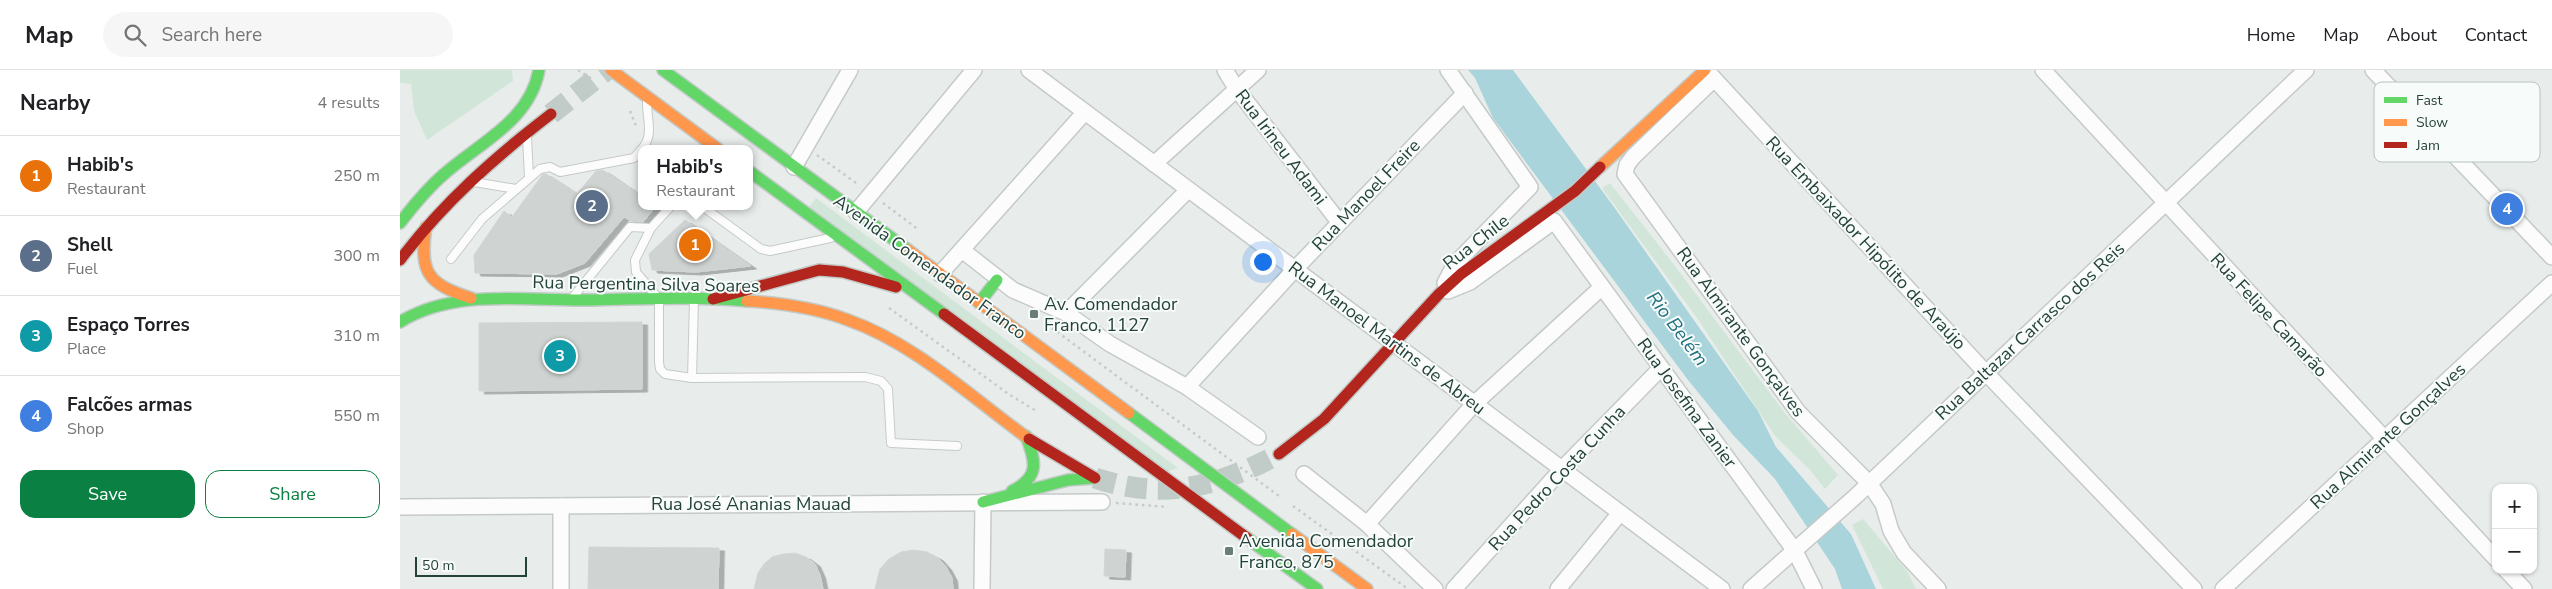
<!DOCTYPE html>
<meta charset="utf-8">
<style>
body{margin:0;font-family:"Nunito Sans",sans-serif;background:#f6f6f6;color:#202124}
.controls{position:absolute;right:15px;bottom:15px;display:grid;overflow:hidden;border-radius:10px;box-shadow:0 1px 4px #0004}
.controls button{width:45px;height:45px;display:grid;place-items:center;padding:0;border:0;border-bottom:1px solid #e0e0e0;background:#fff;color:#202124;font:25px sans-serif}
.scale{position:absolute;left:15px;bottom:12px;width:112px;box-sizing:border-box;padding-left:5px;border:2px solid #24423a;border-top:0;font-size:14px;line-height:18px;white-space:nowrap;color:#24423a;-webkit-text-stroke:4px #f7fbf9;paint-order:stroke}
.you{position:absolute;left:862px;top:191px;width:18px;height:18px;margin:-12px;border:4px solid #fff;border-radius:50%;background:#1a73e8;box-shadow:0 0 0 8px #1a73e833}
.badge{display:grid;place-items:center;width:32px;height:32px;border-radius:50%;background:#0b8043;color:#fff;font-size:16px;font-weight:700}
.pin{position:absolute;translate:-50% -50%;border:2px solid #fff;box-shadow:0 1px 5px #0006}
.popup{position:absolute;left:238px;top:75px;width:115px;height:65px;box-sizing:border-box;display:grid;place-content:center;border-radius:10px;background:#fff;filter:drop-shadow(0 1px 4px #0005);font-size:16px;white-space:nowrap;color:#757577}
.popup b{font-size:19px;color:#202124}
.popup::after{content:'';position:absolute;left:50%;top:100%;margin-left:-10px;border:10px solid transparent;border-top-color:#fff}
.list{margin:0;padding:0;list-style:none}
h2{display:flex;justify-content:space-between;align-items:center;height:65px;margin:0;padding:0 20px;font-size:21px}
h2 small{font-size:16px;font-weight:400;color:#757577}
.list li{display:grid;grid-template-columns:32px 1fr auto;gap:15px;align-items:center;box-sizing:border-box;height:80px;padding:0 20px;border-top:1px solid #e0e0e0}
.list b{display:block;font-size:19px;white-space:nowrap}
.list p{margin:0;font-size:16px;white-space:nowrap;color:#757577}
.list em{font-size:16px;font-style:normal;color:#757577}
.actions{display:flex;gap:10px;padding:15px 20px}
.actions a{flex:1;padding:11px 0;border:1px solid #0b8043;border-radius:15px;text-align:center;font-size:18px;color:#0b8043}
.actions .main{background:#0b8043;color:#fff}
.icon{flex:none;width:28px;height:28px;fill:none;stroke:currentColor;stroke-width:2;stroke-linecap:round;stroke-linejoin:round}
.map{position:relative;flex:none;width:2152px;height:519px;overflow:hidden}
header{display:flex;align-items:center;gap:30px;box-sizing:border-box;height:70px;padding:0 25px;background:#fff;border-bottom:1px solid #e0e0e0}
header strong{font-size:24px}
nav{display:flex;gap:28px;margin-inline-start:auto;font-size:18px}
.search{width:350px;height:45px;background:#f6f6f6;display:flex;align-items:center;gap:12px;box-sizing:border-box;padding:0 18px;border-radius:28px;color:#757577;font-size:19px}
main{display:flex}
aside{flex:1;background:#fff}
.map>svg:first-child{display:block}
.green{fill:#d1e6d8}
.water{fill:#a9d4db}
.building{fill:#cfd4d2;stroke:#d1d6d4;filter:url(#shadow)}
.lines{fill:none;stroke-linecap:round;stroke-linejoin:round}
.secondary-tunnel{stroke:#c1cbc8;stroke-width:21;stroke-dasharray:21 11;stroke-linecap:butt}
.lane-casing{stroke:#c5cac8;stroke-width:10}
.street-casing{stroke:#c5cac8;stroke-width:18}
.fast-casing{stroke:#c3cbc8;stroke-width:14}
.slow-casing{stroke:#c3cbc8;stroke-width:14}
.jam-casing{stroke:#c3cbc8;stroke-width:14}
.path{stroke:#c3ccca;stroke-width:2.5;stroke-dasharray:2.5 4;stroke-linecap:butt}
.lane{stroke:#fcfcfc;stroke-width:8}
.street{stroke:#fcfcfc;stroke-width:15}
.fast{stroke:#63d668;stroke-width:11}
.slow{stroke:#ff974d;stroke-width:11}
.jam{stroke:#b3261e;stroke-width:11}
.poi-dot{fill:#697e78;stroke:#f7fbf9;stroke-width:2}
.labels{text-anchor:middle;stroke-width:4;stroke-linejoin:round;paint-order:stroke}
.street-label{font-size:18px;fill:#24423a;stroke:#f7fbf9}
.poi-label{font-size:18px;fill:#24423a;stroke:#f7fbf9;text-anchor:start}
.water-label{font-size:19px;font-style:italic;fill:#1c6f80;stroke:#f7fbf9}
.key{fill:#f7fbf9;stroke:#b8c4c0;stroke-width:1}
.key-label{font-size:14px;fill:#24423a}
</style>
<header>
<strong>Map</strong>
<div class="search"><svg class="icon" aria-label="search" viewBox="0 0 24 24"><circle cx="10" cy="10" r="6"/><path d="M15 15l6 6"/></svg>Search here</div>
<nav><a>Home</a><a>Map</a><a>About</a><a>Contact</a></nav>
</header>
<main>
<aside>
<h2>Nearby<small>4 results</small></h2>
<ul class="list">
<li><span class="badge" style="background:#e8710a">1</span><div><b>Habib's</b><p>Restaurant</p></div><em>250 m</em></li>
<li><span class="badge" style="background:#5c6f8a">2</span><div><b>Shell</b><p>Fuel</p></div><em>300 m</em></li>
<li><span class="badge" style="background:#0f9aa8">3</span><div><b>Espaço Torres</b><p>Place</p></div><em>310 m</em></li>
<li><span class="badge" style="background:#3f7fe0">4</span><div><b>Falcões armas</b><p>Shop</p></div><em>550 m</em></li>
</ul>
<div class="actions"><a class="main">Save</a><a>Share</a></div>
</aside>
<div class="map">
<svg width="2152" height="519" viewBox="0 0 2152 519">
<defs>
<filter id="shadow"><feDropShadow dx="5.5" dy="3" stdDeviation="0" flood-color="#0004"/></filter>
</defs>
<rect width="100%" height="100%" fill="#e8edeb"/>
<g class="green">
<polygon points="0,0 112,0 113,11 27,70 14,41 11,14 0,13"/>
<polygon points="1210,113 1272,192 1384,342 1438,405 1425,419 1410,400 1375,366 1297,248 1202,118"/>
<polygon points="416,128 778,398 763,403 408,139"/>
<polygon points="1463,449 1507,501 1516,519 1483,519 1452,455"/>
</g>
<polygon class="water" points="1068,0 1113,0 1214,137 1358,341 1376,377 1451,464 1476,519 1442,519 1435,499 1375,409 1333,365 1288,310 1093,48 1075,8"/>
<g class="building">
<polygon points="203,100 241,126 241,136 256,136 243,152 232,151 224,147 185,193 157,204 75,203 74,185 104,141 112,147 143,104 146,104 177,124 196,101"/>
<polygon points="285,150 351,196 296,202 252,200 249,184"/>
<polygon points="242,252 242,319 79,321 79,253"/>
<polygon points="189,477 319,478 318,519 188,519"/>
<polygon points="705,479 726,480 725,507 704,506"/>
<polygon points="514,480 527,482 538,488 546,497 552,508 553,519 475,519 480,499 489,489 501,482"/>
<polygon points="395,483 406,487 415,494 420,505 423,519 354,519 358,503 364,494 372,487 383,484"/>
</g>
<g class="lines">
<g class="secondary-tunnel">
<polyline points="151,44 207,0"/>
<path d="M695,408C764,431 817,417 879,384"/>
</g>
<defs>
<g id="lane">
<polyline points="127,67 129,107"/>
<path d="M242,79C254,65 247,50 247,33"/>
<polyline points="74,112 116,119"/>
<polyline points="302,136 361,179 370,181 430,168"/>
<polyline points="251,158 235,190 236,202 259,229 259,292 260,299 265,304 292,308 465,307 481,311 488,319 491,373 557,376"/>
<polyline points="51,189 82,149 140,99 150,97 160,102 234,88 241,80"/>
<polyline points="173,227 230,157 251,158 271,136"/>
<polyline points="292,308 294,230"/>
</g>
<g id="street">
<polyline points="629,0 1322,519"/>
<polyline points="825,0 836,18 939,152"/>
<polyline points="1306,0 1586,303 1794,519"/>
<polyline points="1643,0 2096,489"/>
<polyline points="1973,0 2152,187"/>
<polyline points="1314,9 1233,87 1227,95 1225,104 1398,342 1469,413 1483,434 1491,461 1504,483 1538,519"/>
<polyline points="754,94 858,0"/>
<polyline points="394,97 450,0"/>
<polyline points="456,142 574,0"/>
<polyline points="562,180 613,220 666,243 710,274 787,317 858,367"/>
<polyline points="540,204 685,42"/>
<polyline points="1045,213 1055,194 1130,117 1048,0"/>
<polyline points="1048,221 1070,212 1154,151 1395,481 1414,519"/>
<polyline points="666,243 788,120"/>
<polyline points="787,317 895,199 1065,23"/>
<polyline points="904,404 967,454 1035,519"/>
<polyline points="0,437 702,432"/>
<polyline points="967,454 1074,334 1202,217"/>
<polyline points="2106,500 2124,519"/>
<polyline points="161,519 161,436"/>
<polyline points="582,519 583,432"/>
<polyline points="1054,519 1162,399 1261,298"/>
<polyline points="1158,519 1220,443"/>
<polyline points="1351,519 1456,426 1906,0"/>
<polyline points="1823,519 2152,213"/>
</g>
<g id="fast">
<polyline points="263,0 508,180"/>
<polyline points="349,101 544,244"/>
<path d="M0,153C13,136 27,119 43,105C79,73 130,51 139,0"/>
<polyline points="579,233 597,210"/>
<path d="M0,252C55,218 126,231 187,230C240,229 294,226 347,231"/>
<polyline points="729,343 892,464"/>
<path d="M612,421C640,407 636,392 626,366"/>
<polyline points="583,432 668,410 694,408"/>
<polyline points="847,468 917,519"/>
</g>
<g id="slow">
<polyline points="211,0 318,79"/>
<polyline points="1200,97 1305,0"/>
<path d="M26,157C19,203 28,214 71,228"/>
<polyline points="508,180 729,343"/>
<path d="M347,231C381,233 416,238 448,250C516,274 572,328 629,369"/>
<polyline points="892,464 967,519"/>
</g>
<g id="jam">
<path d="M0,190C43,133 95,87 151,44"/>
<polyline points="313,229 419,200 443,202 496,217"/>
<polyline points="544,244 847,468"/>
<polyline points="629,369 695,408"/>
<polyline points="879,384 924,349 1039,224 1061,204 1175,121 1200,97"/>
</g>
</defs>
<use href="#lane" class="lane-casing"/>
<use href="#street" class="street-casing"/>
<use href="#fast" class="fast-casing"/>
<use href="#slow" class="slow-casing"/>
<use href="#jam" class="jam-casing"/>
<g class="path">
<polyline points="178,0 192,9"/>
<polyline points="230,41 235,54 237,55"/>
<polyline points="417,85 459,115"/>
<polyline points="483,133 519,160"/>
<polyline points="489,238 610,325 638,342"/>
<polyline points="652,258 879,426"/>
<polyline points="716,433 768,437"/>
<polyline points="893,436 1008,519"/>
</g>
<use href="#lane" class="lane"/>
<use href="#street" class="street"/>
<use href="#fast" class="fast"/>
<use href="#slow" class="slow"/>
<use href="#jam" class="jam"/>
</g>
<g class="poi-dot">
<rect x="629" y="239" width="10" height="10" rx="2.5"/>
<rect x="824" y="476" width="10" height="10" rx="2.5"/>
</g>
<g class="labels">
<g class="street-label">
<text transform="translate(881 77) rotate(53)" y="6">Rua Irineu Adami</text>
<text transform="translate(966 125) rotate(-46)" y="6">Rua Manoel Freire</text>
<text transform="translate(1076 172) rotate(-38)" y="6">Rua Chile</text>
<text transform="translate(1466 173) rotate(47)" y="6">Rua Embaixador Hipólito de Araújo</text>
<text transform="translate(530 197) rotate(36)" y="6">Avenida Comendador Franco</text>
<text transform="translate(246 214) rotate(1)" y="6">Rua Pergentina Silva Soares</text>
<text transform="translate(1869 245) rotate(47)" y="6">Rua Felipe Camarão</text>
<text transform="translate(1630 261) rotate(-43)" y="6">Rua Baltazar Carrasco dos Reis</text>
<text transform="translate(1341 262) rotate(54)" y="6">Rua Almirante Gonçalves</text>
<text transform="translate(987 268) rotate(37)" y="6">Rua Manoel Martins de Abreu</text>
<text transform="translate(1287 333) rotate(54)" y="6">Rua Josefina Zanier</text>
<text transform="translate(1988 366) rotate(-43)" y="6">Rua Almirante Gonçalves</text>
<text transform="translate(1157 408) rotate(-47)" y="6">Rua Pedro Costa Cunha</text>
<text x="351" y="440">Rua José Ananias Mauad</text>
</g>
<g class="poi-label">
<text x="644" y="240">Av. Comendador<tspan x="644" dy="21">Franco, 1127</tspan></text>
<text x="839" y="477">Avenida Comendador<tspan x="839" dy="21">Franco, 875</tspan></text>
</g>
<g class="water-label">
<text transform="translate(1278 258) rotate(53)" y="7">Rio Belém</text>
</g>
</g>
<rect x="1974" y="12" width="166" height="80" rx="8" class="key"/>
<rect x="1984" y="27" width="23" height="6" fill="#63d668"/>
<rect x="1984" y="49" width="23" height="7" fill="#ff974d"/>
<rect x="1984" y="72" width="23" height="6" fill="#b3261e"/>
<g class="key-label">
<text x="2016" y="35">Fast</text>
<text x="2016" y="57">Slow</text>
<text x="2016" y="80">Jam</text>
</g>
</svg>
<div class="controls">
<button>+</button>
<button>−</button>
</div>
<div class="scale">50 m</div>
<div class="you"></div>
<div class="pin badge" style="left:295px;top:175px;background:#e8710a">1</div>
<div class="popup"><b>Habib's</b>Restaurant</div>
<div class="pin badge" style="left:192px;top:136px;background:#5c6f8a">2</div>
<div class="pin badge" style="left:160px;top:286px;background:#0f9aa8">3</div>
<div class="pin badge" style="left:2107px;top:139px;background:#3f7fe0">4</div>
</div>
</main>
